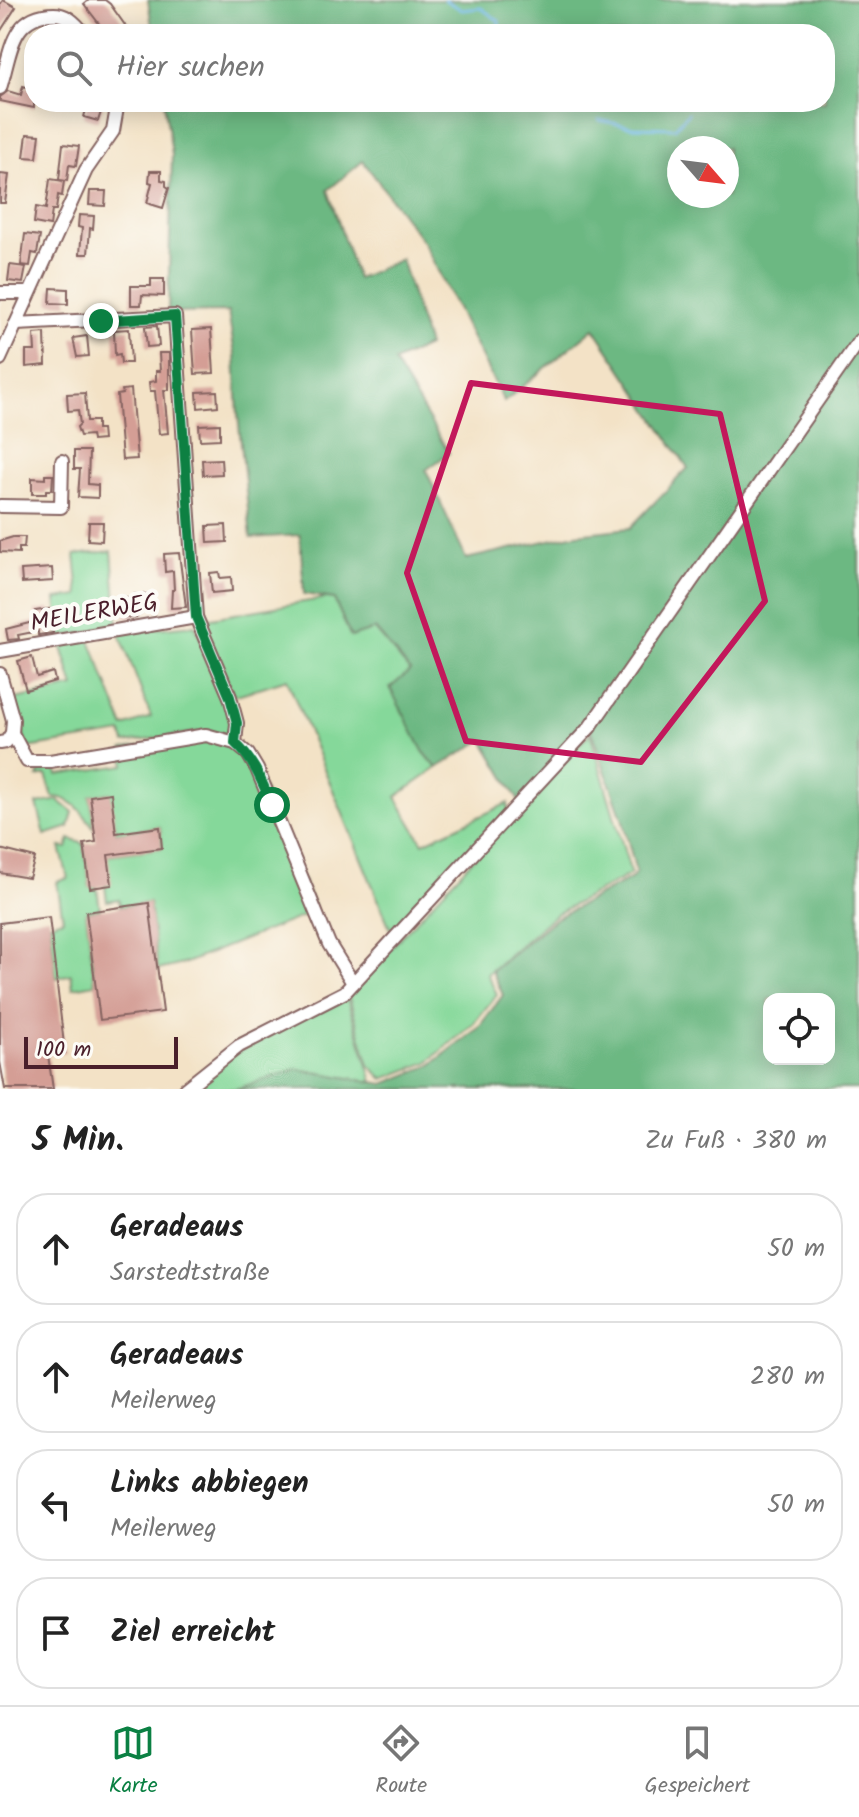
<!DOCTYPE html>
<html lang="de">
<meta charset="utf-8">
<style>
body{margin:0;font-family:Kalam,sans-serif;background:#f2f2f2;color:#222}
.controls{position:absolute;right:24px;bottom:24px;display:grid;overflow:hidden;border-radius:16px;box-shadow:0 4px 20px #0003}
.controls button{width:72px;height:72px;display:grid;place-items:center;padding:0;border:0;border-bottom:2px solid #e0e0e0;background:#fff;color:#222;font:40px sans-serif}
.compass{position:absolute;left:667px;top:136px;width:72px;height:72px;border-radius:50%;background:#fff;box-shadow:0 4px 20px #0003;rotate:118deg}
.scale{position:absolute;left:24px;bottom:20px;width:154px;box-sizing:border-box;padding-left:8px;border:4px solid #4a1f2b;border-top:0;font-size:22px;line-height:28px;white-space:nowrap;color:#4a1f2b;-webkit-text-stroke:6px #fdfcf7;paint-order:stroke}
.stop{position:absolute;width:24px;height:24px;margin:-18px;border:6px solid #0b8043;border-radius:50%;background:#fff}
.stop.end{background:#0b8043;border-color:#fff;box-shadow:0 2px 8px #0008}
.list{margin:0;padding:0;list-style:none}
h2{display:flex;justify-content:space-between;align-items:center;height:104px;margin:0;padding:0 32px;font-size:34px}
h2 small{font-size:26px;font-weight:400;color:#767676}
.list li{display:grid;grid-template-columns:52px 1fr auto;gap:24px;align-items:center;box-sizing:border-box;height:112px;margin:0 16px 16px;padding:0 16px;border:2px solid #e0e0e0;border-radius:32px}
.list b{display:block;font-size:30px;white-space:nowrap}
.list p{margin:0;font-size:26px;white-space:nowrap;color:#767676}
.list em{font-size:26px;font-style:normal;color:#767676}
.icon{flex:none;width:44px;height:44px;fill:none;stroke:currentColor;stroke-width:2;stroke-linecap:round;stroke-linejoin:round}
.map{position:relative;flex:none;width:859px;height:1089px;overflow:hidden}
.search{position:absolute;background:#fff;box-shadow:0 4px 20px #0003;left:24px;right:24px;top:24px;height:88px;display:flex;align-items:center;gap:20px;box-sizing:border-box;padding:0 28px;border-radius:32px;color:#767676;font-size:30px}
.sheet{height:616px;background:#fff}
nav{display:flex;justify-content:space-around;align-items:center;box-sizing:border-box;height:112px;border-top:2px solid #e0e0e0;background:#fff;font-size:22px;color:#767676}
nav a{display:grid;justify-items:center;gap:4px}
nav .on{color:#0b8043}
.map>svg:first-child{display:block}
.green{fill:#85d89a;stroke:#687c62;stroke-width:2}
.forest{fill:#6cb882;stroke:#5b6c56;stroke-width:2;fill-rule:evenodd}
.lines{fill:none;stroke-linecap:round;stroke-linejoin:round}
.stream{stroke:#6bb7e4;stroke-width:3}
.building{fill:#d49e95}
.minor-casing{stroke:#856361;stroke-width:16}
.minor{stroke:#fff;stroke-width:12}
.route{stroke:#0b8043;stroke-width:10}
.marked{fill:none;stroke:#c2185b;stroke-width:6;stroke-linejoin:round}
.labels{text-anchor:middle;stroke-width:8;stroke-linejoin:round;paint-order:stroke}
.street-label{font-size:24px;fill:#4a1f2b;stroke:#fdfcf7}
</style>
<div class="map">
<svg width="859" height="1089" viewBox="0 0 859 1089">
<rect width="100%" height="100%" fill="#fdfcf7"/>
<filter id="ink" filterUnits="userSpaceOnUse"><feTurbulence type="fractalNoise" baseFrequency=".0125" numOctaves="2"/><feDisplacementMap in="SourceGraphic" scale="16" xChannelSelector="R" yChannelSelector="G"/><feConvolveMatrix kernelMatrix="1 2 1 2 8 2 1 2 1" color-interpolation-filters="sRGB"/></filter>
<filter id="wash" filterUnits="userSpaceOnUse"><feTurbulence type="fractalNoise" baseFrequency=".006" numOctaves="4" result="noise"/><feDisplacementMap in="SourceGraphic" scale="32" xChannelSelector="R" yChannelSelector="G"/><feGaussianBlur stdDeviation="1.8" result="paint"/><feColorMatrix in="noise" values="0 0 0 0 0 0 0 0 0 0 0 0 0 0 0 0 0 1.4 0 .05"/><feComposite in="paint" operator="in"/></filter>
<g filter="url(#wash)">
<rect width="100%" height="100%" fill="#f3e2c6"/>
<g class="green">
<polygon points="112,551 118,628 60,637 56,599 79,596 75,555"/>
<polygon points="327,598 334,599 351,637 374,629 410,671 423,751 437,768 396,797 423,843 508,803 508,811 392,933 287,679 234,696 201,623 206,619"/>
<polygon points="195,625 233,720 232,730 226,734 206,731 125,743 122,733 27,748 15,699 74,687 61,644 90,640 124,727 151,717 119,632"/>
<polygon points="590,733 631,874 556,914 487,974 497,994 473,1024 428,1062 383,1079 369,1065 348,994"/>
<path d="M206,735L248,754L316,911L183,964L158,970L149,903L120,907L119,899L107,901L105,886L108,855L162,848L160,827L116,833L110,793L90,796L95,829C83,814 74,797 53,797L46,775L38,777L41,770L56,768L58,775L125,765L123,749Z"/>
<polygon points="58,800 73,812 69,827 45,835 37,804"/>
<polygon points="70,839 84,844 90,887 97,887 100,910 86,912 95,984 73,988 71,974 56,978 50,923 63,919 57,882 68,878 60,847 67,848"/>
<polygon points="345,992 373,1082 297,1069 236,1089 185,1089 212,1066"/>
</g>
<path class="forest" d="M148,0H859V1089H236L297,1069L384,1084L431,1065L478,1028L503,995L492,971L556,918L632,878L636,872L622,818L590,728L520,803L483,740L437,768L423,751L390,688L410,671L375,629L351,637L334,599L304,594L300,535L251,538L238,415L235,355L228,312L168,313L172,154L164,102H825V34H153ZM679,148H727V196H679ZM363,161L424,243L504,402L594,328L688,468L630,528L576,534L466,559L426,470L449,453L394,362L428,346L401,259L357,279L328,190ZM769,999H829V1059H769Z"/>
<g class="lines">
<g class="stream">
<polyline points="445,0 462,10 481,8 499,21 499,34"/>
<polyline points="599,120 633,127 675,128 688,113"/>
</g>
</g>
<g id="blocks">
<g class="building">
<polygon points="3,0 16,7 0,32 0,5"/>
<polygon points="89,0 105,0 110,4 127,28 119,34 107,34 84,4"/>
<polygon points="23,86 34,89 34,108 0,101 0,97 8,91 21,95"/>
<polygon points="88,102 103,106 98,121 84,117"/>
<polygon points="27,134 40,135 37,158 24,157"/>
<polygon points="63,144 79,146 76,166 69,165 67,181 59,180"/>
<polygon points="150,171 161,171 161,180 166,181 166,186 169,188 163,208 147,203 152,183 149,182"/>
<polygon points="0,174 9,175 5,203 0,203"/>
<polygon points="50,179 64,181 62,196 58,195 56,210 52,210 50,226 34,223 36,207 46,209"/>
<polygon points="90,191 106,191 105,206 89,205"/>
<polygon points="79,215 94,216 93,229 90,228 88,254 80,254 82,228 78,227"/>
<polygon points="25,234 40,236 37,254 32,253 30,266 21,265"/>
<polygon points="10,265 26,267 23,283 8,281"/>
<polygon points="151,279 164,279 164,296 142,295 141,305 131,305 131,286 151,286"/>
<polygon points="51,288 68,289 68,304 50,303"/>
<polygon points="157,326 159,346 147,347 145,327"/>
<polygon points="129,329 131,363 121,363 120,354 115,355 114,330"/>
<polygon points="211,329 214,373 195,374 192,330"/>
<polygon points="45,333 46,365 26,367 26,351 35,351 34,334"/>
<polygon points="87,336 89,356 77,357 73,338"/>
<polygon points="159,353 169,353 169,390 164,390 168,433 159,434 155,391 150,391 149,382 156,381 156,371 160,371"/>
<polygon points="131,389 137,459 122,460 117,395 123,394 122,390"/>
<polygon points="217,391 218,406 198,408 197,392"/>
<polygon points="85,393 87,421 97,421 97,429 102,429 103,440 92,441 91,435 80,436 77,427 80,424 78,410 68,411 67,394"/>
<polygon points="220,424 220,439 200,440 199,425"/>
<polygon points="74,451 89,451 88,484 98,485 98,498 78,497 80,469 74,469"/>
<polygon points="221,459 222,474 203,475 202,460"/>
<polygon points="45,475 53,475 52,490 46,490 46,494 32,494 32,478 45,479"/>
<polygon points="89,522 103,522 102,541 88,540"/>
<polygon points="226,525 227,542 208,543 207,526"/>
<polygon points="13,537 25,537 24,548 19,548 19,553 0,552 0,541"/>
<polygon points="179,553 186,607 171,608 172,590 174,590 173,571 165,572 164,554"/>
<polygon points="52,568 53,581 22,583 21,570"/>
<polygon points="219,572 220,578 231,577 232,591 212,593 210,573"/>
<polygon points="135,594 147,594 148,611 136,612 137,617 125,618 123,598 135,598"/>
<polygon points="49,609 53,633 38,635 38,631 18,635 19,639 8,640 6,629 37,621 35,611"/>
<polygon points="32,657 37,677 53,672 55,681 26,690 18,661"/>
<polygon points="111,793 116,833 160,827 162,848 108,855 112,885 90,888 84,844 96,842 90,796"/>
<polygon points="0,849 35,858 29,878 0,873"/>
<polygon points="149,903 163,1012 100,1020 86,912"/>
<polygon points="49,917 65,1053 48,1055 53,1089 5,1089 0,1062 0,923"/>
</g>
</g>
</g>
<g filter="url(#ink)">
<use href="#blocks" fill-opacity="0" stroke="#856361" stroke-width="2"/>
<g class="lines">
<defs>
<g id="minor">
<path d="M0,88C11,55 10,14 54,14C67,14 77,24 84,34"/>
<polyline points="0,293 29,293"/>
<polyline points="16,324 175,316 196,617 230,697 237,723 235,743"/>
<polyline points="0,359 86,170 113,131 118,102"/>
<polyline points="0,506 61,507 62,461"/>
<polyline points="0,651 196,617"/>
<polyline points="0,674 13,720 12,733 27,761 50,761 206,735 235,743 248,754 257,769 329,944 353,983"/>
<polyline points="0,743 6,742 12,733"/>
<polyline points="185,1089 239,1046 345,992 590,727 859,341"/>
</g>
</defs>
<use href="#minor" class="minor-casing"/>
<use href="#minor" class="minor"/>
</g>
</g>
<g class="lines" filter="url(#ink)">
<path class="route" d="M101,321L175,316L196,617L230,697L237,723L235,743C254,760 262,782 272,805"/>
</g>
<path class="marked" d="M471,383L720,414L765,601L641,762L466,741L407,573Z"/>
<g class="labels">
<g class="street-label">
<text transform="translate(94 612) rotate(-10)" y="8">MEILERWEG</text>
</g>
</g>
</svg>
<div class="controls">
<button><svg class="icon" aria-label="locate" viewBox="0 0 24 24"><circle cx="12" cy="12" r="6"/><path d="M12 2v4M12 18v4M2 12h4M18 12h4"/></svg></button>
</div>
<svg class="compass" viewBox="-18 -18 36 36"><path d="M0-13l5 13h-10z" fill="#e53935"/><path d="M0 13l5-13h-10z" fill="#767676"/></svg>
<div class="scale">100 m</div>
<div class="stop" style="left:272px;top:805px"></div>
<div class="stop end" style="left:101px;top:321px"></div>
<div class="search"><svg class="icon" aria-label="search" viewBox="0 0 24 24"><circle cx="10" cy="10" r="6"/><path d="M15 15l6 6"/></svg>Hier suchen</div>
</div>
<section class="sheet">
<h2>5 Min.<small>Zu Fuß · 380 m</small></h2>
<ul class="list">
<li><svg class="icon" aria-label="ahead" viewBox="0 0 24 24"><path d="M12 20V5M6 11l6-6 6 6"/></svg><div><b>Geradeaus</b><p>Sarstedtstraße</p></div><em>50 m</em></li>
<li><svg class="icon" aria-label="ahead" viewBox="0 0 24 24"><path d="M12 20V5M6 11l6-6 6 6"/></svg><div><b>Geradeaus</b><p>Meilerweg</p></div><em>280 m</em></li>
<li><svg class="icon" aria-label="left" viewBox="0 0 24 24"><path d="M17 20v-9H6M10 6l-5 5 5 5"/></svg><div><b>Links abbiegen</b><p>Meilerweg</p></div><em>50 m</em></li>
<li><svg class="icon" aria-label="arrive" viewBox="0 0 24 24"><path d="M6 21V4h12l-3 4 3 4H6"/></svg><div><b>Ziel erreicht</b></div></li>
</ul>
</section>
<nav>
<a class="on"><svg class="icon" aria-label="map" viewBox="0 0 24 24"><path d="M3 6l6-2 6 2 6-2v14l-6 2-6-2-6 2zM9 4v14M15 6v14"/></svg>Karte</a>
<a><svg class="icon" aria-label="directions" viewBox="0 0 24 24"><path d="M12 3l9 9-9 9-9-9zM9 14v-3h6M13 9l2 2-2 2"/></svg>Route</a>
<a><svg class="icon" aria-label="saved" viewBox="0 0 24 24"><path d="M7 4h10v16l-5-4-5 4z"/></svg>Gespeichert</a>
</nav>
